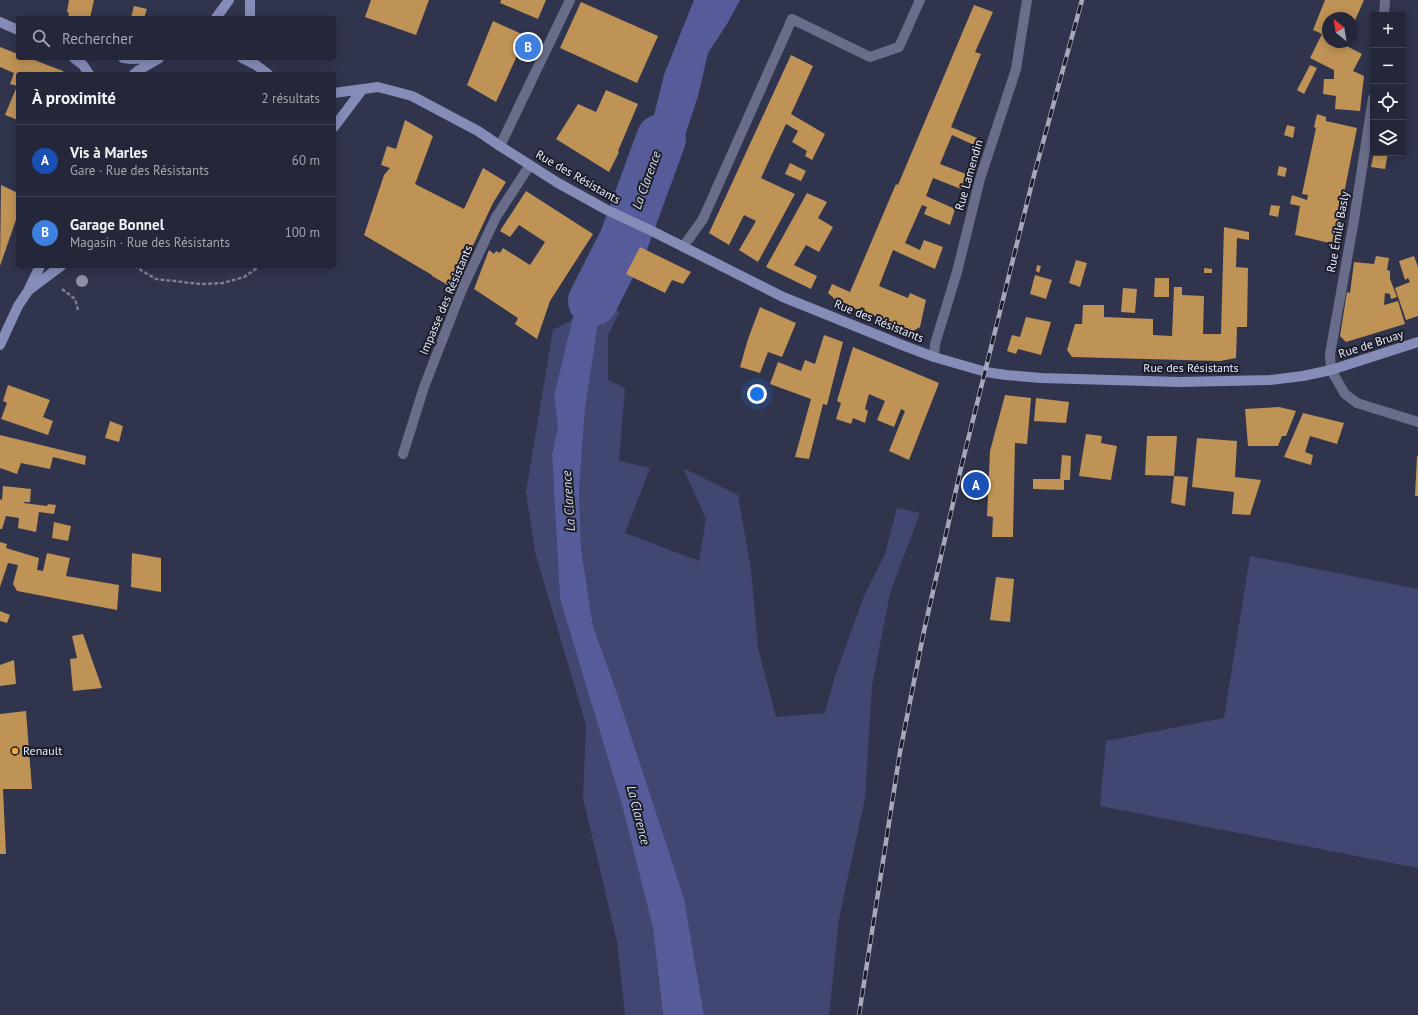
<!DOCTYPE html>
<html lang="fr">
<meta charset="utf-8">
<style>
body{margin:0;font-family:"PT Sans",sans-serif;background:#303345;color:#f1f3f6}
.controls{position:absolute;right:12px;top:12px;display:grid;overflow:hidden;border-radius:4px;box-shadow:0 2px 10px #0003}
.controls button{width:36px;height:36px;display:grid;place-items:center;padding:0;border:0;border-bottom:1px solid #414454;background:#24273a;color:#f1f3f6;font:20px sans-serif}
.compass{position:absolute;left:1322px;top:12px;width:36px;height:36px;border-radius:50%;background:#24273a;box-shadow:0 2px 10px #0003;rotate:330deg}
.you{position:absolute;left:757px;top:394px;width:14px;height:14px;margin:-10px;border:3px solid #fff;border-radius:50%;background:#1a73e8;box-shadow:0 0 0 6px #1a73e833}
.badge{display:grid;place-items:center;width:26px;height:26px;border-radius:50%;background:#eea83c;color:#fff;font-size:13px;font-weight:700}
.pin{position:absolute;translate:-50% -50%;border:2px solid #fff;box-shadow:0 1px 4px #0006}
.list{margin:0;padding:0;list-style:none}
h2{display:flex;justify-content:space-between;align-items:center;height:52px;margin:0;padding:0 16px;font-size:17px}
h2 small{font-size:13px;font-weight:400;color:#a3a5af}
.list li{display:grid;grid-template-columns:26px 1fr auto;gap:12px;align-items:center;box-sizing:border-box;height:72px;padding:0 16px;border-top:1px solid #414454}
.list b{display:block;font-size:15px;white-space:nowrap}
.list p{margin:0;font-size:13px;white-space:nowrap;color:#a3a5af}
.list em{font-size:13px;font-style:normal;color:#a3a5af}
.icon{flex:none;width:22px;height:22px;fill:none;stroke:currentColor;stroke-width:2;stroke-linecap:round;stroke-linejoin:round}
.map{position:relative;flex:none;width:1418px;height:1015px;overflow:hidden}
.search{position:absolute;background:#24273a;box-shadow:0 2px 10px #0003;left:16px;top:16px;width:320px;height:44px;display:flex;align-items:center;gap:10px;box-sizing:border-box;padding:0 14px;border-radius:4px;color:#a3a5af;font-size:15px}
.panel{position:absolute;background:#24273a;box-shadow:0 2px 10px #0003;left:16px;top:72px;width:320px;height:196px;border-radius:4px}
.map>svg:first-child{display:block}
.green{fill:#424772}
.water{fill:#565c99}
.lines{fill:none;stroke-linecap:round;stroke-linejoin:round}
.river{stroke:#565c99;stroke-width:50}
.building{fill:#bf9255}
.path{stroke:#7b7e94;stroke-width:2.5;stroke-dasharray:4 2;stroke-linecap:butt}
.lane{stroke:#696d89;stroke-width:10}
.street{stroke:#696d89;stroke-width:10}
.secondary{stroke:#858cb7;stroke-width:10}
.rail-casing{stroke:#a5a9bd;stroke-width:4.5}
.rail{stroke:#1b1d28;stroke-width:3;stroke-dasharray:9;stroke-linecap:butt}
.tree{fill:#8d90a6}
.poi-dot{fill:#eea83c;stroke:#1b1d28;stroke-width:1.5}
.labels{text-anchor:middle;stroke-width:4;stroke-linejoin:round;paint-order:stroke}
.street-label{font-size:12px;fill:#e7eafb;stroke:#1b1d28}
.poi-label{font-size:12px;fill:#e7eafb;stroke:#1b1d28;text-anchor:start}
.water-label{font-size:13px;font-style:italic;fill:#dcdff1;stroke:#1b1d28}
</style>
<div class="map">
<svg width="1418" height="1015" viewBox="0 0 1418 1015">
<rect width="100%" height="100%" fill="#30344d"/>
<g class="green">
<polygon points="606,303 620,312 608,335 608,380 625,388 619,461 650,468 625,533 699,561 706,519 683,468 738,495 751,569 758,648 776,717 825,713 835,676 864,596 885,554 897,508 920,513 890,593 872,686 865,798 839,919 829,1015 704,1015 684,898 618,696 593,626 581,548 579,490 585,410 598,323"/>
<polygon points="572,320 554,396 558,426 552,455 560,599 622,805 653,928 663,1015 625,1015 617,942 583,798 586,725 535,552 526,492 553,330"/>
<polygon points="1250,556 1418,589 1418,868 1100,806 1106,741 1224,718"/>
</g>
<g class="water">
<polygon points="694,0 740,0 727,24 708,53 698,96 680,151 655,213 628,199 637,184 664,75"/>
<polygon points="617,236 640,247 626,274 613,290 606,303 598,323 585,410 579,490 581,548 593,626 618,696 684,898 704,1015 663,1015 653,928 622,805 560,599 552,455 558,426 554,396 572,320 584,294"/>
</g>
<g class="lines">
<polyline class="river" points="593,301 624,240 661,139"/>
</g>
<g class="building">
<polygon points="69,0 94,0 90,18 68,18 69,13 67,12"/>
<polygon points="371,0 429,0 416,35 365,17"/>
<polygon points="501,0 546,0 538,19 500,3"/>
<polygon points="1325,0 1364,0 1352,27 1352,18 1328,18 1328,42 1339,42 1362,54 1353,71 1364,76 1360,111 1335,109 1336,96 1323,94 1324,79 1334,79 1334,70 1310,58 1322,34 1313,30"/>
<polygon points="581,2 658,36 637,83 560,48"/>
<polygon points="974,5 993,12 975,52 981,54 951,127 977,138 974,145 952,135 940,164 966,174 961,189 933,178 926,196 955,209 950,225 924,214 927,207 922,205 905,243 920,250 924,240 943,247 935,269 893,250 879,286 908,298 910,293 926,300 920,327 913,331 838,302 828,293 832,284 850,292 896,184 898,185"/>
<polygon points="134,6 147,9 144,18 131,18"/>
<polygon points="493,21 526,36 496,102 467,85"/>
<polygon points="0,47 18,54 18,58 29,58 63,71 64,74 18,74 18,120 5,115 17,86 10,84 14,73 0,67"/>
<polygon points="791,55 813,66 791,114 825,134 812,160 805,156 807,151 792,142 798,131 786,124 761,178 795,194 758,262 739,250 756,221 744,215 729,245 709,233"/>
<polygon points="1310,65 1317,68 1304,94 1297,90"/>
<polygon points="606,90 638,104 618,151 619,152 609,172 556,139 578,104 596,112"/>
<polygon points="1317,114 1326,117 1326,121 1357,128 1334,244 1295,235 1300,206 1290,204 1292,195 1307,200 1308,195 1302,194 1316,128 1314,127"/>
<polygon points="405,120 433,136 415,184 464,209 483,168 506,182 493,203 453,288 432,276 432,275 364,235 384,175 390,168 381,165 387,146 396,149"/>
<polygon points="1287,125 1295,127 1293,138 1284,135"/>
<polygon points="1374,153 1388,153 1385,169 1371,167"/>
<polygon points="790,163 806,171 801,181 785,174"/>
<polygon points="1279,166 1287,168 1285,177 1277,175"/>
<polygon points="1,185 18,193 18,214 0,266"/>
<polygon points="526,191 593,234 550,301 537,339 515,324 518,318 474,289 489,250 494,254 496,251 500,253 503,248 530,265 545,242 519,225 510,237 500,231"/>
<polygon points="807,193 827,202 818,218 833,227 819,252 806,245 794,265 817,276 811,289 766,267"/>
<polygon points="1271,205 1280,206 1278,217 1269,215"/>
<polygon points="1224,227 1249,232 1249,240 1237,238 1236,267 1248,268 1247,327 1237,327 1236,358 1220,361 1072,357 1067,350 1075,324 1082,324 1083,305 1104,305 1104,317 1153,319 1153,335 1172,336 1174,287 1182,287 1182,295 1204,296 1203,334 1221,334"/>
<polygon points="640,247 691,272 683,284 672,280 665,293 626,274"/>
<polygon points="1376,256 1389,258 1387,270 1390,271 1390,279 1397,297 1391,299 1390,294 1385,293 1384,305 1398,301 1405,324 1346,342 1340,336 1347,292 1350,293 1354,262 1374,264"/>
<polygon points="1414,256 1418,267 1418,316 1406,320 1395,288 1410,282 1408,278 1405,280 1399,261"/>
<polygon points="1076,260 1087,263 1080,287 1069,283"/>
<polygon points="1037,265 1041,266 1039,273 1036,271"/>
<polygon points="1204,268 1212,269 1212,273 1204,273"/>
<polygon points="1035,275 1052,280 1046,299 1030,294"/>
<polygon points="1155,278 1169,278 1169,297 1154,297"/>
<polygon points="1123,288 1137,289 1135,313 1121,312"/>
<polygon points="760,307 796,323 782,357 768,352 760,373 740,367 748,339"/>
<polygon points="1026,317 1051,322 1041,355 1018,349 1016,354 1007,351 1012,335 1020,337"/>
<polygon points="824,335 843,342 827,405 823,404 809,459 795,457 811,399 770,384 778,362 801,371 805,360 815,364"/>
<polygon points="853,347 939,383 909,460 889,451 905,411 901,409 894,427 877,420 885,401 869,394 865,409 868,411 865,423 853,418 851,424 836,419 841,403 837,401"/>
<polygon points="8,385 50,400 43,417 53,421 48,435 1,419 7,403 3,401"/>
<polygon points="1005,395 1031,398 1027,444 1015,443 1013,537 992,537 993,517 987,516 990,451"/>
<polygon points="1036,398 1069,402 1066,423 1034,421"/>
<polygon points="1279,407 1296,411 1286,436 1282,436 1278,446 1248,446 1245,409"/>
<polygon points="1303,413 1344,423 1337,444 1310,436 1305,452 1313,455 1311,465 1284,457"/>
<polygon points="110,421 123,426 119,442 105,438"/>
<polygon points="1086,434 1102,436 1101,443 1117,446 1111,480 1079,476"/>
<polygon points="0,435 86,456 85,465 53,457 50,469 21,463 17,474 0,468"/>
<polygon points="1147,436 1177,436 1174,476 1145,475"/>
<polygon points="1197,438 1237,441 1235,477 1261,480 1250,515 1232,514 1234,492 1192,487"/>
<polygon points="1062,455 1071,456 1070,480 1064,480 1064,490 1033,489 1033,479 1060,479"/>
<polygon points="1417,456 1418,456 1418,496 1415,496"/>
<polygon points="1174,476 1188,477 1185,506 1171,503"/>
<polygon points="3,486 31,489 30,502 24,502 24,503 47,506 48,504 56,505 54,514 39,512 36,532 18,528 19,518 6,516 2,529 0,529 0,499 2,500"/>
<polygon points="54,522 71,526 68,541 52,538"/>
<polygon points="0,542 7,544 6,548 39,558 37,570 43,571 47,553 70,558 66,576 119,585 117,610 17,591 13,584 18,565 8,563 0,587"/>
<polygon points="132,553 161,558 161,592 131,587"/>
<polygon points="996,577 1014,579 1010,622 990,620"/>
<polygon points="0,611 10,615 7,623 0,621"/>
<polygon points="83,634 102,688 73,691 70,659 77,658 72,636"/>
<polygon points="14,660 16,684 0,686 0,665"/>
<polygon points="26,711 32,789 3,789 6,854 0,854 0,714"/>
</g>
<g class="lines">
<g class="path">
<polyline points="134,266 156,279 200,284 223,283 244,277 260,266"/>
<polyline points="62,289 75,299 78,310"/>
</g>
<g class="lane">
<polyline points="500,146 570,0"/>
<polyline points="683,247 703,219 792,19 870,57 899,47 920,0"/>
<polyline points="1331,370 1345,394 1357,403 1418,422"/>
<polyline points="403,454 424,387 463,287 496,217 530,165"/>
</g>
<g class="street">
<polyline points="1384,15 1385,0"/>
<polyline points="934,357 935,344 957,272 980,179 1016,69 1027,0"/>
<polyline points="1331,370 1330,354 1354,220 1373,98"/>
</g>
<g class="secondary">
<polyline points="250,0 250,18"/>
<polyline points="216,18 229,0"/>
<polyline points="0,22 18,30"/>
<polyline points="74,58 83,65 89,74"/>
<polyline points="123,58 131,59 159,58"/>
<polyline points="242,58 256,65 268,74"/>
<polyline points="134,74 139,70 158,59"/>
<polyline points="334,93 378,87 412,96 478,131 500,146 558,183 607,210 650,230 783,297 902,345 934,357 986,372 1006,375 1041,378 1180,382 1270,380 1303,376 1331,370 1418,342"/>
<polyline points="334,127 362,90"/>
<polyline points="29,290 61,266"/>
<polyline points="0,345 18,306 28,291 40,266"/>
</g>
<defs>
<polyline id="rail" points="859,1015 900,752 924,631 961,468 1033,179 1082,0"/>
</defs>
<use href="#rail" class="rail-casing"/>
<use href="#rail" class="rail"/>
</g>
<circle class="tree" cx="82" cy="281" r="6"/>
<circle class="poi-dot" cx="15" cy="751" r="4"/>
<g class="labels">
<g class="street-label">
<text transform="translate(969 175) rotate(-74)" y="4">Rue Lamendin</text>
<text transform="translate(578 177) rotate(30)" y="4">Rue des Résistants</text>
<text transform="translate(1338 232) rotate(-80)" y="4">Rue Émile Basly</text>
<text transform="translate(446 300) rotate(-67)" y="4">Impasse des Résistants</text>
<text transform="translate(879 321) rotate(22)" y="4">Rue des Résistants</text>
<text transform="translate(1371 344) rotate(-18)" y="4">Rue de Bruay</text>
<text x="1191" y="372">Rue des Résistants</text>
</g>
<g class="poi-label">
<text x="23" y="755">Renault</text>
</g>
<g class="water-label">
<text transform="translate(646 180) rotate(-70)" y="5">La Clarence</text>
<text transform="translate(568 501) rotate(-94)" y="5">La Clarence</text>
<text transform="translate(639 815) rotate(76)" y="5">La Clarence</text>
</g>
</g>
</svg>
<div class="controls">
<button>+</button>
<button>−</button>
<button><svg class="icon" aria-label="locate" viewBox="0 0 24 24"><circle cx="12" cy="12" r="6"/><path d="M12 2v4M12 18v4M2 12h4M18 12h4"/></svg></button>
<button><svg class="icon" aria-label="layers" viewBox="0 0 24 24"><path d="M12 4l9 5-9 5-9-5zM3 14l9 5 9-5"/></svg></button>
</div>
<svg class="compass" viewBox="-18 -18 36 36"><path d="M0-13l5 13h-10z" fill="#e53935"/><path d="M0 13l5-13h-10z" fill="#a3a5af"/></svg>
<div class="you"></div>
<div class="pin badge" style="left:976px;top:485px;background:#1a4fb4">A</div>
<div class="pin badge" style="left:528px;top:47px;background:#3f7fe0">B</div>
<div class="search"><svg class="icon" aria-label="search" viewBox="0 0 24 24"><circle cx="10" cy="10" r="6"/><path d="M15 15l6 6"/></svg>Rechercher</div>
<section class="panel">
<h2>À proximité<small>2 résultats</small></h2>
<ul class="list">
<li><span class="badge" style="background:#1a4fb4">A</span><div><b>Vis à Marles</b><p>Gare · Rue des Résistants</p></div><em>60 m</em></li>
<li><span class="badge" style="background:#3f7fe0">B</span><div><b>Garage Bonnel</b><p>Magasin · Rue des Résistants</p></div><em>100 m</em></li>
</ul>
</section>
</div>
